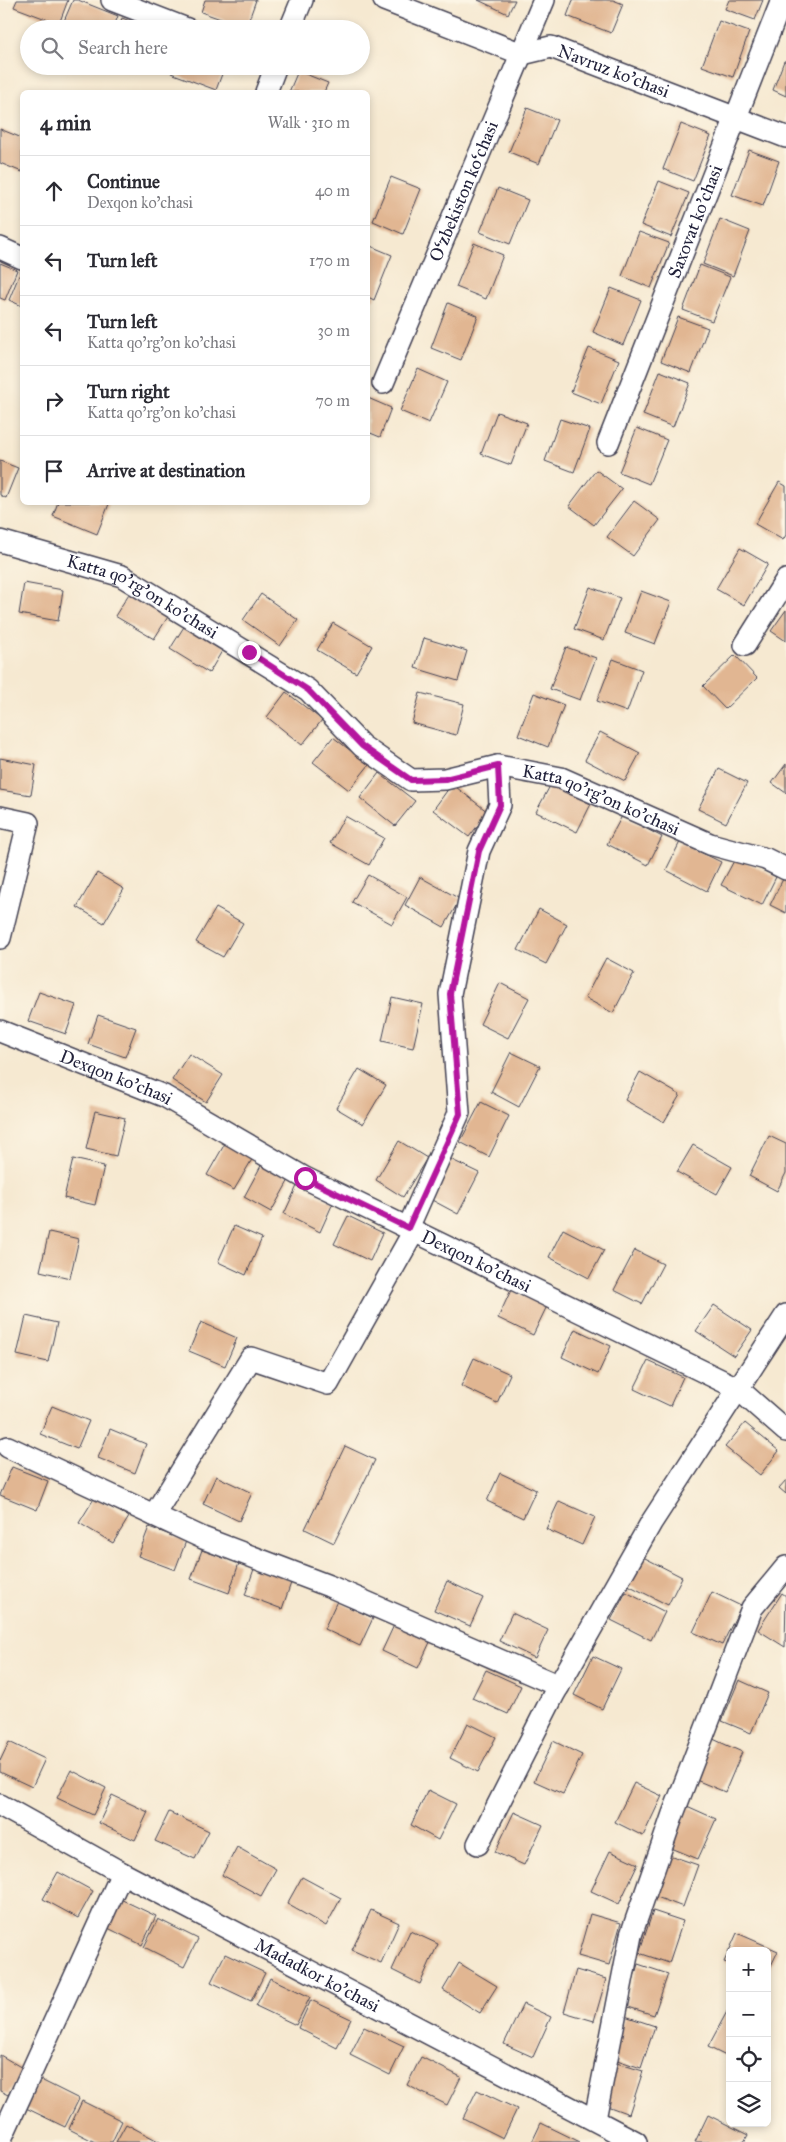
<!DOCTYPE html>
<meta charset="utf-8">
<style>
body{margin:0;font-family:"IM FELL Great Primer",serif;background:#f2f2f3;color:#2b2b33}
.controls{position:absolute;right:15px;bottom:15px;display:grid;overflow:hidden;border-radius:8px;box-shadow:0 2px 8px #0003}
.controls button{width:45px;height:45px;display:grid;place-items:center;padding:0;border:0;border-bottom:1px solid #e1e1e2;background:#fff;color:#2b2b33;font:25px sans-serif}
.stop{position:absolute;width:15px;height:15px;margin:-11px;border:4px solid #b5179e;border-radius:50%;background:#fff}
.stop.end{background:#b5179e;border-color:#fff;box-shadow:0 1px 5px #0008}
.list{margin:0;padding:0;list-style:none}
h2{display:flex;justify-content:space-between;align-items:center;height:65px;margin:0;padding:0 20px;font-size:21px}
h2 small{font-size:16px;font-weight:400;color:#7c7c81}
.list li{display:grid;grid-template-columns:32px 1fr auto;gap:15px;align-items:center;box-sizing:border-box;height:70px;padding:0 20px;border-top:1px solid #e1e1e2}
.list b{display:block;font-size:19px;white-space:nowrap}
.list p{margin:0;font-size:16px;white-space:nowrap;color:#7c7c81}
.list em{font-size:16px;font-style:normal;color:#7c7c81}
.icon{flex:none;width:28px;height:28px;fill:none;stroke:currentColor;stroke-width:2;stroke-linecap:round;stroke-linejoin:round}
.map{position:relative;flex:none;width:786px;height:2142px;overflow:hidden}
.search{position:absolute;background:#fff;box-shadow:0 2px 8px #0003;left:20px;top:20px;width:350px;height:55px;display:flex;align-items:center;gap:12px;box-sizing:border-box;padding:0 18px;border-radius:28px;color:#7c7c81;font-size:19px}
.panel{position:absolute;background:#fff;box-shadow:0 2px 8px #0003;left:20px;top:90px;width:350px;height:415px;border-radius:8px}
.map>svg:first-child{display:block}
.building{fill:#e1b692}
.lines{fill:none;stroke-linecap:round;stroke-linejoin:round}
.minor-casing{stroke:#424052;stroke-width:24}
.minor{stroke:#fff;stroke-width:21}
.route{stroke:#b5179e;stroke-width:6}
.labels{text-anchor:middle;stroke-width:4;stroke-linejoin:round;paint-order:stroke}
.street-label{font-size:18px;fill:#22223b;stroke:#fcf5e5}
</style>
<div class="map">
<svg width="786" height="2142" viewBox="0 0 786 2142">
<rect width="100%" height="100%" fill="#fcf5e5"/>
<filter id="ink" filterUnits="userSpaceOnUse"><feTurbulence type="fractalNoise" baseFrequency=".02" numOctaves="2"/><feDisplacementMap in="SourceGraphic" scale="10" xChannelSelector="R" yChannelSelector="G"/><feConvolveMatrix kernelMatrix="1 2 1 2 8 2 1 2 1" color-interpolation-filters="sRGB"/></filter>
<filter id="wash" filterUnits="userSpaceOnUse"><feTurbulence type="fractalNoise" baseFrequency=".0096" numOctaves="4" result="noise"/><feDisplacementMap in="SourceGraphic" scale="20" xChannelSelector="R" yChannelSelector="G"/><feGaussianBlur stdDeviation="1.12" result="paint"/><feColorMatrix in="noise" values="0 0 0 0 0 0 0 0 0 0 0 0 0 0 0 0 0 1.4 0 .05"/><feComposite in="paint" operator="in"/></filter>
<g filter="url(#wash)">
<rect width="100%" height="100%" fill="#f6e9d1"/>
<g id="blocks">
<g class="building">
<polygon points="17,0 68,0 59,24 14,7"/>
<polygon points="73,0 78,0 118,16 113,29 61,28"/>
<polygon points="205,0 256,0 246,28 201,12"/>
<polygon points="478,0 515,0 508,14"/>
<polygon points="573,0 613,0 623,4 611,33 567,16"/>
<polygon points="729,0 763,0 755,20 725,9"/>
<polygon points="122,18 151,29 118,29"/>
<polygon points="719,21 749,32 733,77 702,66"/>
<polygon points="321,24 333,29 319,29"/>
<polygon points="361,41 365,43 361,52"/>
<polygon points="784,61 786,61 786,96 773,90"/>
<polygon points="174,66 225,66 216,90 171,73"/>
<polygon points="339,66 355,66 353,72"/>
<polygon points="298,71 328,83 324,92 289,92"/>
<polygon points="527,108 557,120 539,164 509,152"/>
<polygon points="681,124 711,136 693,181 663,169"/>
<polygon points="0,129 22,138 22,172 0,163"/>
<polygon points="749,150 779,161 763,206 732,195"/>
<polygon points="391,177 421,189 403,234 373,221"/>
<polygon points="659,181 689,193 671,237 641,225"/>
<polygon points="498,188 528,200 510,244 480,232"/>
<polygon points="720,219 750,231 733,276 703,264"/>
<polygon points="639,232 669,243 651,288 622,276"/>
<polygon points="474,243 503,255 486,299 456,287"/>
<polygon points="368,245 392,255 374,300 368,297"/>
<polygon points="0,263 17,270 5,300 0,298"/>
<polygon points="700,265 730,277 712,321 683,310"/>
<polygon points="22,268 22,306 9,300"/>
<polygon points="611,288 641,300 623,345 593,332"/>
<polygon points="448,303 478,316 461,360 431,348"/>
<polygon points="678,317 708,328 691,373 661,361"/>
<polygon points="589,348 619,360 601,404 571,392"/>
<polygon points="418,369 447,382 429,423 400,411"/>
<polygon points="660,371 690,383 673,427 643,415"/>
<polygon points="368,398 391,408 380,437 368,432"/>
<polygon points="497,412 527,423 511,465 481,454"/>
<polygon points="560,419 590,429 574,472 545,461"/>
<polygon points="637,428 667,440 649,484 619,472"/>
<polygon points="0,461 18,468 6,498 0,495"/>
<polygon points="596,470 622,489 594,525 569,506"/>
<polygon points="779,482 786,486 786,535 783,540 755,524"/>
<polygon points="634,501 660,520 633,556 607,537"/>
<polygon points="58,502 105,502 109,504 97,534 53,516"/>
<polygon points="740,548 768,564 744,605 716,589"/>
<polygon points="24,583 63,590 58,621 19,614"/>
<polygon points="590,587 620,598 604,640 574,629"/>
<polygon points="132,589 171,612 154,639 115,616"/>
<polygon points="641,591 671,602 655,644 625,633"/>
<polygon points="261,594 298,620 280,646 243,620"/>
<polygon points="786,610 786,641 771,631"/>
<polygon points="187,622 225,646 209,673 170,649"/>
<polygon points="333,623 372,646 356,673 317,650"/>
<polygon points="424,638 467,651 458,681 415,668"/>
<polygon points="566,647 596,658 580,700 550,689"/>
<polygon points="735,655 757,678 725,709 703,686"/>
<polygon points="613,659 642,670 627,712 597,701"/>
<polygon points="286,692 322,720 302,745 267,717"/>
<polygon points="420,693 464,704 456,735 412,723"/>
<polygon points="534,693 564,705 548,747 518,735"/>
<polygon points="600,732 640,753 625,781 585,760"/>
<polygon points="333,737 369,765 349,790 313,762"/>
<polygon points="0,758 36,765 31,795 0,790"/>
<polygon points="786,764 786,793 772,783"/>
<polygon points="719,769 747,783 726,823 698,809"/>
<polygon points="379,773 415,801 395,826 360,798"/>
<polygon points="452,784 488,812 469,837 433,810"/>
<polygon points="551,784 591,804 577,832 536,812"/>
<polygon points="345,816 384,838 369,865 330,843"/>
<polygon points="622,816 662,837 648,865 607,844"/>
<polygon points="680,842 721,862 707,891 666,870"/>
<polygon points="736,857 776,877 762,905 721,885"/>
<polygon points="97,873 124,889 104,923 77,907"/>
<polygon points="368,875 407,897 392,924 352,902"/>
<polygon points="420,877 460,899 444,927 405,905"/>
<polygon points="784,877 786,878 786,913 770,905"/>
<polygon points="216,908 243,923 223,957 196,942"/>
<polygon points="539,909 567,924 546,964 518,950"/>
<polygon points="606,958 634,973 613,1013 585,998"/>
<polygon points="500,983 529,998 508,1038 480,1024"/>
<polygon points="39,992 76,1005 66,1034 28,1021"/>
<polygon points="392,997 423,1004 413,1048 382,1041"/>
<polygon points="98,1015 136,1028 125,1057 88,1044"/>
<polygon points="511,1052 540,1066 519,1107 491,1092"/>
<polygon points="189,1054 223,1075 206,1102 172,1080"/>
<polygon points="359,1069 386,1085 363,1124 336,1108"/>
<polygon points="640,1072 680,1095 664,1122 625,1100"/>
<polygon points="481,1102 509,1116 489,1157 460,1142"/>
<polygon points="95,1111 125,1118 116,1156 86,1149"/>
<polygon points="769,1136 786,1144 786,1173 777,1191 749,1176"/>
<polygon points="227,1140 254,1156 234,1190 207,1175"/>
<polygon points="399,1141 427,1158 403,1197 376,1180"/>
<polygon points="693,1145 732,1167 717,1194 677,1172"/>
<polygon points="73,1159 104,1166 95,1205 64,1198"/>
<polygon points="450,1159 479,1173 458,1214 430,1199"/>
<polygon points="263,1162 290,1178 271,1212 244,1197"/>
<polygon points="297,1186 333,1203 320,1232 284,1214"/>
<polygon points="348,1216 383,1233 370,1261 334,1244"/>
<polygon points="234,1226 262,1238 246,1275 218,1262"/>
<polygon points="563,1229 604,1250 589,1278 549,1257"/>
<polygon points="49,1232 79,1239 70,1278 40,1271"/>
<polygon points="635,1250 663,1264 642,1304 614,1290"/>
<polygon points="511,1290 547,1306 533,1335 498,1318"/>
<polygon points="714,1305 752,1330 734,1356 696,1331"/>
<polygon points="26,1316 57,1323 48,1362 17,1355"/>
<polygon points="201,1322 237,1338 225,1366 189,1351"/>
<polygon points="575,1329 611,1346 598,1374 562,1357"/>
<polygon points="474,1358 510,1374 497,1403 461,1386"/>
<polygon points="648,1361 683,1377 670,1406 634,1389"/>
<polygon points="52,1406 89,1421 77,1449 40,1434"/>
<polygon points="745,1423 779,1451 760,1475 725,1447"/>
<polygon points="110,1429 146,1444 135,1473 98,1458"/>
<polygon points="345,1446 375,1460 334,1543 305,1529"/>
<polygon points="12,1467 48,1481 37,1510 0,1495"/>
<polygon points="500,1473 536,1490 523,1518 487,1501"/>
<polygon points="216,1476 252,1493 239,1521 203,1504"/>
<polygon points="786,1480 786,1494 779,1488"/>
<polygon points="95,1497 129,1517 113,1543 79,1523"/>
<polygon points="559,1501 595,1517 582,1545 546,1529"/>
<polygon points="149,1527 186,1541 175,1570 138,1556"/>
<polygon points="202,1550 239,1563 229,1593 191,1579"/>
<polygon points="643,1557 682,1577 668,1605 628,1585"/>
<polygon points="255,1566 292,1580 282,1609 245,1595"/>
<polygon points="447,1581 483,1598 470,1626 434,1610"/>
<polygon points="626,1592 665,1612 651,1640 611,1620"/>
<polygon points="712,1592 741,1606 722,1645 693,1632"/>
<polygon points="782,1593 786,1596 785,1647 758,1630"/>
<polygon points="337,1601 373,1618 360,1646 324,1629"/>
<polygon points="512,1613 548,1630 535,1658 499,1641"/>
<polygon points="395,1623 431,1640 418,1668 382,1651"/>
<polygon points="593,1656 621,1669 602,1709 574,1695"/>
<polygon points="486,1670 521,1686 508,1714 472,1698"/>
<polygon points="739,1680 768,1693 751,1733 722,1721"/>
<polygon points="468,1723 496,1737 478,1772 450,1758"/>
<polygon points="713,1739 742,1752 725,1792 696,1780"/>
<polygon points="553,1741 582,1755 563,1794 534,1781"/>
<polygon points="9,1742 45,1759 32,1787 0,1772 0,1761"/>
<polygon points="71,1770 106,1788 93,1815 57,1798"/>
<polygon points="634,1783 662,1796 643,1836 615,1822"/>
<polygon points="428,1790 456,1804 438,1840 411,1825"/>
<polygon points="112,1795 148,1812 135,1840 99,1823"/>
<polygon points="687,1806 716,1819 698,1859 669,1847"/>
<polygon points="169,1812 209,1831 195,1859 155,1841"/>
<polygon points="514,1812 543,1825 524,1865 495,1852"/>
<polygon points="237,1847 276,1869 261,1896 222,1875"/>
<polygon points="610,1851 638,1864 619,1904 591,1891"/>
<polygon points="669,1855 698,1865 683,1907 654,1896"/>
<polygon points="58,1872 93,1891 78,1918 43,1899"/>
<polygon points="302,1877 341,1898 326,1926 287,1904"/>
<polygon points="116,1897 156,1916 142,1945 102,1925"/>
<polygon points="371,1910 399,1923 381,1963 352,1950"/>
<polygon points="653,1911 683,1921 669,1963 639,1953"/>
<polygon points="590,1914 621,1923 609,1965 578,1956"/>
<polygon points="158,1919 198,1939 184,1967 144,1947"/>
<polygon points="410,1931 438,1944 420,1984 392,1970"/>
<polygon points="737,1933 778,1951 767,1974 767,1951 730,1951 730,1964 724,1962"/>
<polygon points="225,1954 265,1973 251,2001 211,1982"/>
<polygon points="459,1963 497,1986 480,2013 443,1990"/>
<polygon points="638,1964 668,1974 654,2015 625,2006"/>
<polygon points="576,1970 606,1979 594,2021 564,2012"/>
<polygon points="270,1978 310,1997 296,2025 256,2006"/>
<polygon points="311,2000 351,2019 337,2048 298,2028"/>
<polygon points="523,2004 551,2017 533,2057 504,2044"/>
<polygon points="730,2006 730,2058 708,2047"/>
<polygon points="625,2016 655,2026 641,2068 611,2058"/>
<polygon points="364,2027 404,2046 390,2075 350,2055"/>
<polygon points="0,2055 24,2069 8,2095 0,2091"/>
<polygon points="421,2057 461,2077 447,2105 407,2085"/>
<polygon points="613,2062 643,2071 629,2114 599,2103"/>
<polygon points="39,2079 79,2099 65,2127 26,2108"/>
<polygon points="477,2090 517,2109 503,2138 463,2118"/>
<polygon points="82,2101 122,2121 112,2142 95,2142 69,2129"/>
<polygon points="708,2115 748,2135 744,2142 695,2142"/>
<polygon points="541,2123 580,2142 532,2142"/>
<polygon points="126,2124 160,2142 116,2142"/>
</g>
</g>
</g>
<g filter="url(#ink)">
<use href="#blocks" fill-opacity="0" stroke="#424052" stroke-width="1"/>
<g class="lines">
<defs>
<g id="minor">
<polyline points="112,0 187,29"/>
<path id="s1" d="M384,0L522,54L551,47L786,137"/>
<polyline points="290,29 302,0"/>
<polyline points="266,92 276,66"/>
<polyline points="0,248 22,258"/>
<path id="s2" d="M383,383L544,0"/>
<path id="s3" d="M608,443L782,0"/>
<path id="s4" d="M0,541L122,576L308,690L362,746L411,780L445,779L498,766L561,778L710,844L766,859L786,869"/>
<polyline points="745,645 786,580"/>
<polyline points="0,817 28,823 0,938"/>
<path id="s5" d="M0,1031L164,1096L305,1178L737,1388L786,1431"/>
<polyline points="408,1228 459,1113 450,994 479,851 500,805 498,766"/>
<polyline points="8,1447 203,1538 329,1586 559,1686"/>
<polyline points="154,1515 251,1358 328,1384 414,1231"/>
<path id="s6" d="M0,1805L122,1873L636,2142"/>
<polyline points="478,1844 554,1694 651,1523 786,1315"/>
<polyline points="595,2119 631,1935 673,1814 752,1608 786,1567"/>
<polyline points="0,2141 122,1873"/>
</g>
</defs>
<use href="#minor" class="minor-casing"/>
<use href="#minor" class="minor"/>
</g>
</g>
<g class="lines" filter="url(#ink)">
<polyline class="route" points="249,652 308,690 362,746 411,780 445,779 498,766 500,805 479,851 450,994 460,1114 408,1228 305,1178"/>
</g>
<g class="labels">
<g class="street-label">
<text dy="6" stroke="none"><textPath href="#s1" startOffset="245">Navruz ko'chasi</textPath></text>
<text dy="6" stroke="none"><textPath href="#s2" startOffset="208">O‘zbekiston ko‘chasi</textPath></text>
<text dy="6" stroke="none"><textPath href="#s3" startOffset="238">Saxovat ko'chasi</textPath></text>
<text dy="6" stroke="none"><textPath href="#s4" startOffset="154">Katta qo'rg'on ko'chasi</textPath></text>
<text dy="6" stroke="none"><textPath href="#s4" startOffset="680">Katta qo'rg'on ko'chasi</textPath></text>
<text dy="6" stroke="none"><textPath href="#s5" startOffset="125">Dexqon ko'chasi</textPath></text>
<text dy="6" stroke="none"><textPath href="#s5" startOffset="530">Dexqon ko'chasi</textPath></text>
<text dy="6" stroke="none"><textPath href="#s6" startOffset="360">Madadkor ko'chasi</textPath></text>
</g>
</g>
</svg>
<div class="controls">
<button>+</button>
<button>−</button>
<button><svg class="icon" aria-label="locate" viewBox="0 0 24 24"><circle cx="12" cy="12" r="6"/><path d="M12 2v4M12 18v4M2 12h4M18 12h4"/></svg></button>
<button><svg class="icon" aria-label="layers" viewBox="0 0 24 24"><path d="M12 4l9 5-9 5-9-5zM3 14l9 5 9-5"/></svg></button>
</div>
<div class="stop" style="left:305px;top:1178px"></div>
<div class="stop end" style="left:249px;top:652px"></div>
<div class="search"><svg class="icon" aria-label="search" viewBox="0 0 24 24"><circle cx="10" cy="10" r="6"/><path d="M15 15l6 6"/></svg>Search here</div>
<section class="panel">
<h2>4 min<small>Walk · 310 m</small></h2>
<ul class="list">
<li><svg class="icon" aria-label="ahead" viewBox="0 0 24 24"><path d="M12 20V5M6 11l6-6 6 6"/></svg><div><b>Continue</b><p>Dexqon ko'chasi</p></div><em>40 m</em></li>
<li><svg class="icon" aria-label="left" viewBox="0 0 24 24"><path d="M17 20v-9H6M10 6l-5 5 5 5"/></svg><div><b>Turn left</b></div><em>170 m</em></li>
<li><svg class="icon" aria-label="left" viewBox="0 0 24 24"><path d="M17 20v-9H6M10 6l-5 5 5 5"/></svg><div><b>Turn left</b><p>Katta qo'rg'on ko'chasi</p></div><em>30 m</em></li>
<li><svg class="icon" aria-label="right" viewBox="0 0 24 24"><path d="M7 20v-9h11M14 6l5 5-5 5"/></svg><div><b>Turn right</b><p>Katta qo'rg'on ko'chasi</p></div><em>70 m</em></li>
<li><svg class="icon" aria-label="arrive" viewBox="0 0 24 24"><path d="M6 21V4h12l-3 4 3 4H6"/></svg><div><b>Arrive at destination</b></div></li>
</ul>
</section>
</div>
